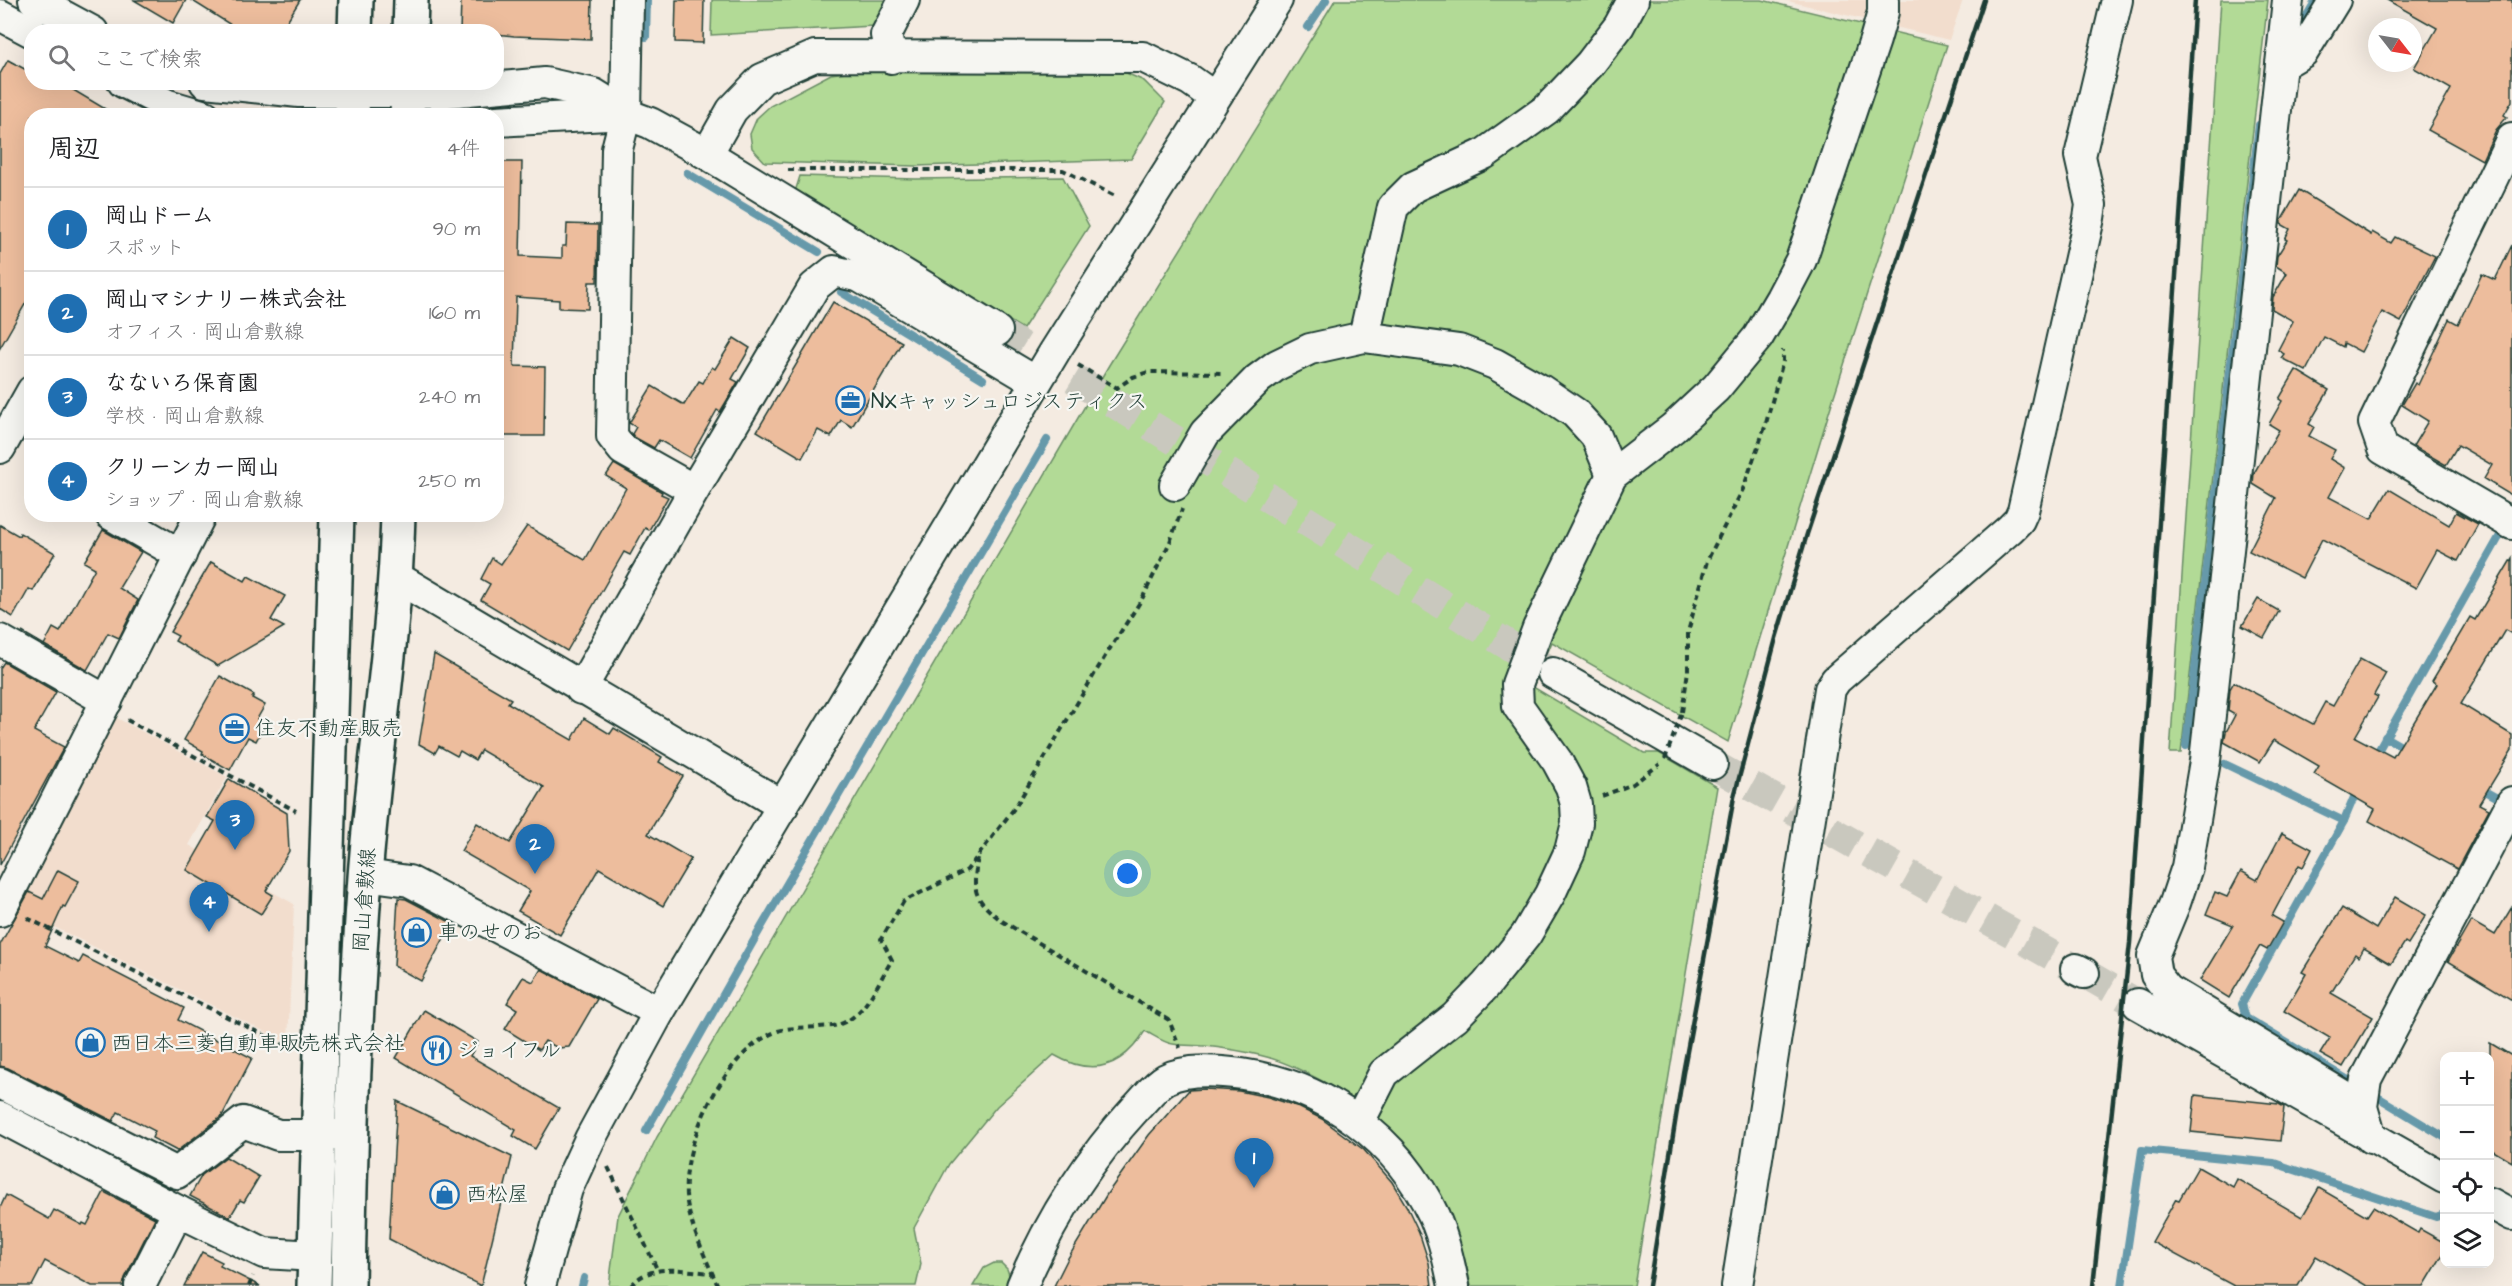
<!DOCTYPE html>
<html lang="ja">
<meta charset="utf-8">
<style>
body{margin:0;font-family:"Architects Daughter","Klee One",sans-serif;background:#f2f2f2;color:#202124}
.controls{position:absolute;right:18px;bottom:18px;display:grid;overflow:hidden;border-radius:12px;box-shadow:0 6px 24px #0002}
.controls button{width:54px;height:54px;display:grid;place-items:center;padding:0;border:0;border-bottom:2px solid #e0e0e0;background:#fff;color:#202124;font:30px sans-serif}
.compass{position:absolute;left:2368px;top:18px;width:54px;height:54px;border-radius:50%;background:#fff;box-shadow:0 6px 24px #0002;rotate:121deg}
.you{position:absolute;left:1128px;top:874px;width:21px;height:21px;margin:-15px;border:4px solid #fff;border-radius:50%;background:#1a73e8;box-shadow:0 0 0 9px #1a73e833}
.badge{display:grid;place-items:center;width:39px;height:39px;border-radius:50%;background:#1f6fb2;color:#fff;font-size:20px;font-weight:700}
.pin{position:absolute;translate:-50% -50px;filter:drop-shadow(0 2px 3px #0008)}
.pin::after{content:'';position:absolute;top:32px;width:21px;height:18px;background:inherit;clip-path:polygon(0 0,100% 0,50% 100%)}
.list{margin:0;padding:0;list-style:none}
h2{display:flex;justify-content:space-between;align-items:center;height:78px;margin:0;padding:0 24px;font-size:26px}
h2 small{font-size:20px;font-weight:400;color:#757577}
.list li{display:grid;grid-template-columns:39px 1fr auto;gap:18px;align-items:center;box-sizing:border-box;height:84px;padding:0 24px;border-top:2px solid #e0e0e0}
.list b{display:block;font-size:22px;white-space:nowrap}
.list p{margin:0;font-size:20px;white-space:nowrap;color:#757577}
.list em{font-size:20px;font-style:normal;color:#757577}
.icon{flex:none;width:33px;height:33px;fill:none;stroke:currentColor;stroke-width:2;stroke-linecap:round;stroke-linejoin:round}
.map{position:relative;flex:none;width:2512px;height:1286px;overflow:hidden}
.search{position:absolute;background:#fff;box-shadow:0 6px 24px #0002;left:24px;top:24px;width:480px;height:66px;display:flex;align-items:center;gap:15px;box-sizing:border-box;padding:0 21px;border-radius:24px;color:#757577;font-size:22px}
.panel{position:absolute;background:#fff;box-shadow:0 6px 24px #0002;left:24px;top:108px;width:480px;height:414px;border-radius:24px}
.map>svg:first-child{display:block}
.built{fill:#f2ddcd}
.green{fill:#b2da96;stroke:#688c65;stroke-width:1.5}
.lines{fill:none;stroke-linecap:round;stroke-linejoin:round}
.stream{stroke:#69a;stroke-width:8}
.building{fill:#edbd9d;stroke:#1f3d34;stroke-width:1.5}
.minor-tunnel{stroke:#c9c8be;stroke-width:30;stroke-dasharray:30 15;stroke-linecap:butt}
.minor-casing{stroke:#1f3d34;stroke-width:34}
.major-casing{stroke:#1f3d34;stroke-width:38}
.path{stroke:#1f3d34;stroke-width:4;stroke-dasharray:6 4.5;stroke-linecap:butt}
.minor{stroke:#f6f6f2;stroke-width:30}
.major{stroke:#f6f6f2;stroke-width:33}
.rail{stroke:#1f3d34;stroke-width:4.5}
.path-bridge{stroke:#1f3d34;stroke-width:4;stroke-dasharray:6 4.5;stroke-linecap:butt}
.labels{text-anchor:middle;stroke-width:4.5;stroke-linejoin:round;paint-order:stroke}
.poi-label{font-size:21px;fill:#1f3d34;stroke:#f6f6f2;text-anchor:start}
.street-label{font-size:21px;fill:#1f3d34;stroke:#f6f6f2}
</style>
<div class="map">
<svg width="2512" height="1286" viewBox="0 0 2512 1286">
<rect width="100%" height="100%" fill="#f4ebe1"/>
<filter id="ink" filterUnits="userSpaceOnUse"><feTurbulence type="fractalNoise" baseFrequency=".0167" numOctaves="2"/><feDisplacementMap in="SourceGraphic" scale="12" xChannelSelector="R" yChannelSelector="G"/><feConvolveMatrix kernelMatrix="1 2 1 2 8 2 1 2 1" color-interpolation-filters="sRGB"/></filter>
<g filter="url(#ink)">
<g class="built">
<polygon points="1784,0 1963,0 1949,40"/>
<polygon points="113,716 227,777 189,845 294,904 288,1043 14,907"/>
</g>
<g class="green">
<polygon points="712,0 887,0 873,26 711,35"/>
<path d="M1335,0H1762L1947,45L1834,396L1728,742L1552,642L1533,687L1644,753H1659L1717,787L1634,1286H1471C1451,1190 1410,1127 1322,1081C1302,1070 1282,1060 1259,1055C1242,1051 1223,1048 1205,1046C1195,1045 1183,1046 1173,1044C1164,1043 1153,1035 1145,1031C1122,1068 1092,1077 1054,1055L997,1106L949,1164L914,1228L921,1264L916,1286H609L618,1216L657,1137L1109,365Z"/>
<polygon points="2221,0 2268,0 2181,753 2170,753"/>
<polygon points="891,66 1115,68 1144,81 1165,102 1131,159 916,166 765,162 752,148 750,134 757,118 770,106 831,74"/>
<polygon points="800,176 916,179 1063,177 1089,226 1023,329 795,192"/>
<polygon points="994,1263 1001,1263 1007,1269 1013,1286 973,1286 984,1268"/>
</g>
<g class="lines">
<g class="stream">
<polyline points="1308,27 1326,0"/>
<polyline points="2299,29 2316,0"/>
<polyline points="646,37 647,0"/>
<polyline points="687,173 819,252"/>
<polyline points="841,292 983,379"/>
<polyline points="2385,737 2408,750"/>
<polyline points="2186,746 2259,125"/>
<polyline points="2374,758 2502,532"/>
<polyline points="2225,764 2344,821"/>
<polyline points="2479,788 2499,799"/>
<polyline points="2357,790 2344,821 2242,1004 2246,1018 2358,1086"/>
<polyline points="2371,1093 2444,1137"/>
<polyline points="646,1131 762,926 1047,440"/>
<polyline points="582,1286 584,1278"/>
<polyline points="2122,1286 2142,1150 2274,1163 2436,1217 2444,1214"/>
</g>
</g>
<g class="building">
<polygon points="134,0 186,0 173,23"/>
<polygon points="191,0 300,0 284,26 282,25 278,32 242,32"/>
<polygon points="461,0 592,0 591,39 514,36 496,34 496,32 460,32"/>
<polygon points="676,0 704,0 703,43 675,42"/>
<polygon points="2387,0 2512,0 2512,101 2504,115 2507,117 2496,130 2482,160 2428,130 2451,89 2414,68 2437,28"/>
<polygon points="8,60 32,73 32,82 60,82 117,116 32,116 32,292 0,348 0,74"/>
<polygon points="496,162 522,162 520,256 562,258 562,246 566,246 567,224 598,225 597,282 589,282 588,309 559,308 559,300 516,297 514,366 545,367 544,436 496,436"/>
<polygon points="2299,190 2371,235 2372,232 2391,243 2395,237 2435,256 2401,322 2382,312 2361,352 2344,343 2343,347 2324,337 2306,371 2281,358 2284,354 2278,350 2293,321 2272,309 2273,297 2287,273 2276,266 2277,256 2287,240 2285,239 2290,229 2281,224 2281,221"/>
<polygon points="2512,245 2512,496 2484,479 2492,465 2458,445 2446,465 2413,446 2428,421 2402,405 2415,383 2418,385 2449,319 2458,324 2482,274 2495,280"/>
<polygon points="833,302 902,342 852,427 841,420 831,437 818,430 802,458 757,431"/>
<polygon points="734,338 750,348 732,379 738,382 720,412 717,410 690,458 659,440 654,448 634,437 632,434 636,427 629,423 652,386 684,405 699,381 703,383 712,367 715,369"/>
<polygon points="2296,370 2329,390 2309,424 2314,427 2309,436 2335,450 2330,459 2345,468 2329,497 2371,519 2389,489 2449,525 2456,512 2478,524 2458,561 2437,550 2416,588 2322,539 2302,578 2249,551 2276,498 2253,484 2254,473 2279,430 2269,424 2282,401 2279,399"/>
<polygon points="614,464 662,492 661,494 668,497 649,530 645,528 630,555 624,552 567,651 481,600 490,584 481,579 492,558 501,564 527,526 585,560 626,488 606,476"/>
<polygon points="0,525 19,536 20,533 55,553 33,591 29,589 13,617 0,609"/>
<polygon points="103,530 141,552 119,588 138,600 119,638 108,633 87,670 22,632 44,645 53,628 60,632 95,568 84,562"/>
<polygon points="2512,558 2512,634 2505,630 2461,704 2512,735 2512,750 2479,804 2489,809 2457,869 2369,821 2375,809 2314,774 2319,766 2274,740 2260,762 2224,742 2226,732 2235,715 2228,711 2230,689 2234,682 2313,724 2325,702 2333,706 2360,659 2386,673 2374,695 2378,697 2355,737 2393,757 2437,684 2432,681 2470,617 2475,620"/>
<polygon points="211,562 245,581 248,576 285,596 271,620 284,627 218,666 175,641 178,636 170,632"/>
<polygon points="2258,599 2279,611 2264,638 2242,626"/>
<polygon points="434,654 511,699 508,703 572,740 584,718 610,734 614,728 662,757 659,762 683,776 648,834 691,859 663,906 599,868 560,935 518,911 530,891 461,851 477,823 510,843 544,787 481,750 475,760 460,751 457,756 439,746 435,753 419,744"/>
<polygon points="4,662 56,692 34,731 64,747 0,865 0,668"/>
<polygon points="220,676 254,695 252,698 265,705 257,719 265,724 256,741 248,737 230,770 202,754 203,751 184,740"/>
<polygon points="229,779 287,813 289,851 266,891 273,895 261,914 187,870 215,821 207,817"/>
<polygon points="2282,833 2312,849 2303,867 2299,865 2272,916 2283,922 2267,950 2260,946 2229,998 2200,980 2233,925 2206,914 2215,892 2227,897 2241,871 2257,880"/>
<polygon points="58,870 79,881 65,907 63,906 45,946 79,963 83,956 184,1008 178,1020 252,1058 222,1116 177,1151 152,1138 155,1131 118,1112 113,1121 8,1068 0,1066 0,945 29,892 43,899"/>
<polygon points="2395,897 2426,915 2408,944 2405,942 2391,964 2364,948 2359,957 2355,954 2331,993 2373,1017 2343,1067 2320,1054 2330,1038 2284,1011 2306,974 2302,972 2342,908 2376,929"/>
<polygon points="398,898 406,899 452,923 421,981 394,966"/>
<polygon points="2512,907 2512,1000 2448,961 2471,921 2495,935"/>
<polygon points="541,969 597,999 569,1047 558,1048 545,1041 539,1050 505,1029 517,1009 507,1003 523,977 533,982"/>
<polygon points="424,1010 478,1042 470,1056 559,1108 535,1149 513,1136 516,1130 396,1058"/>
<polygon points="2490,1043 2512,1056 2512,1162 2490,1149"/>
<polygon points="1204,1089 1239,1091 1268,1097 1296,1106 1322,1119 1364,1150 1392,1182 1407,1207 1419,1232 1429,1263 1432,1286 1054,1286 1068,1258 1107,1194 1149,1135 1189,1090"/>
<polygon points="2195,1095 2279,1104 2284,1107 2280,1141 2191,1132"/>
<polygon points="397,1101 512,1157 481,1286 389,1239"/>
<polygon points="226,1157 259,1177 244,1202 240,1200 230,1217 190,1196 202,1175"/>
<polygon points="2198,1167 2233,1187 2237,1179 2302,1217 2319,1188 2367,1216 2373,1207 2418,1233 2420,1229 2445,1243 2445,1251 2424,1286 2367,1286 2316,1256 2298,1286 2234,1286 2152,1242 2176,1199 2179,1200"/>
<polygon points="104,1192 155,1218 125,1278 123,1286 92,1286 45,1261 32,1286 0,1286 0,1208 6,1195 49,1219 54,1210 82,1225 83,1223 87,1225"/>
<polygon points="202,1252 222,1262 220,1266 260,1286 184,1286"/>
</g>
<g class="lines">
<g class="minor-tunnel">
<polyline points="997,331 1549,670"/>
<polyline points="1712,764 2076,969"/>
<polyline points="2084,973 2138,1004"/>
</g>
<defs>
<g id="minor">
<polyline points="34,0 93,32"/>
<polyline points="628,0 626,114 617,149 612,436 623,450 694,490"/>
<polyline points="2288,0 2205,761 2187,867 2175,903 2153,956 2156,975 2168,990 2362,1107"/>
<polyline points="0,15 32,32"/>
<polyline points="891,58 886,35 904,0"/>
<polyline points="2281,65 2303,52 2335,0"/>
<polyline points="123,82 168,105 205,116"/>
<polyline points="205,82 299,92 447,92 545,83 594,94 626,114 650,123 707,154 997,331"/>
<polyline points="496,121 626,114"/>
<polyline points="2512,138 2374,423 2383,449 2512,524"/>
<polyline points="707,154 732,110 762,79 815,56 1143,57 1190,80 1214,97"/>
<polyline points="1364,337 1393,207 1413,187 1484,154 1547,109 1590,64 1619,26 1633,0"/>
<polyline points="0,448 32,391"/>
<polyline points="1175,485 1205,433 1258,379 1277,365 1310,349 1364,337 1459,350 1495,364 1541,390 1575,413 1596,436 1612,475"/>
<polyline points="110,514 181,555"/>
<polyline points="396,577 783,806"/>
<polyline points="0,640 107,701"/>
<polyline points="1553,673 1712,764"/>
<polyline points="581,689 694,490 814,287 834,271 860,277 1036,382"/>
<polyline points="365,875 409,881 659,1012"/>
<polyline points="0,911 201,514"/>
<polyline points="2076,969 2084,973"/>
<polyline points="2138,1004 2444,1178"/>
<polyline points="0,1083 177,1173 243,1122 278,1135 342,1135"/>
<polyline points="0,1117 178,1211 264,1253 315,1256"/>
<polyline points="1359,1122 1384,1073 1455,1017 1486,985 1526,935 1550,894 1570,851 1577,823 1576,804 1571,787 1557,761 1518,706 1517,684 1538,628 1612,475 1673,428 1716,388 1758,337 1781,298 1801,260 1875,40 1883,12 1883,0"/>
<polyline points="2371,1138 2362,1107 2366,1079 2512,802"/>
<polyline points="2490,1203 2512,1215"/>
<polyline points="140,1286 178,1211"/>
<polyline points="540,1286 567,1189 590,1139 659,1012 1055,351 1277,0"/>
<path d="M1022,1286C1050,1220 1088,1160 1136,1108C1145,1099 1155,1085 1166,1079C1187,1068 1219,1071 1242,1074C1326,1086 1398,1139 1434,1216C1444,1239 1449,1262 1454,1286"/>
<polyline points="1737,1286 1830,689 1836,680 2010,529 2019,520 2023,511 2089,218 2091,205 2080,156 2117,0"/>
</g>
<g id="major">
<polyline points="355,32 356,0"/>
<polyline points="410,32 411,0"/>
<polyline points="352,116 353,82"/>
<polyline points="407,116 408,82"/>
<polyline points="314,1286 337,514"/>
<path d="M348,1286C350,1150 355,1013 365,877C374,756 395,636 398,514"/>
</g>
</defs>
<use href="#minor" class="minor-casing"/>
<use href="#major" class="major-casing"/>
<g class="path">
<polyline points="788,170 1063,170 1117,197"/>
<polyline points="1078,365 1117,388 1133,377 1148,372 1225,373"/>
<polyline points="1682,712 1688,671 1688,632 1707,561 1743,489 1765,427 1783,361 1783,350"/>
<polyline points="127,720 296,811"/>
<polyline points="1602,796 1633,784 1660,764"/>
<path d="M978,858C971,892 975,900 1002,921L1169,1020L1180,1048"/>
<polyline points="27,918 292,1049"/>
<polyline points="608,1167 657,1269"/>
<polyline points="249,1286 253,1276"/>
<path d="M631,1286C649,1262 686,1271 712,1273"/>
<path d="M718,1286C706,1259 689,1225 686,1195C682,1142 725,1050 778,1031C790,1027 806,1028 819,1027C825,1026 832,1027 837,1025C865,1018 878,982 892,960L881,939L904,901L967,870L1016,806L1107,653L1142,599L1170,542L1182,509"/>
</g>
<use href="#minor" class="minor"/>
<use href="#major" class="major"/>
<g class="rail">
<polyline points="1649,1286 1683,1073 1734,797 1776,638 1807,534 1984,0"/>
<polyline points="2093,1286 2130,943 2195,0"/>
</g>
<polyline class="path-bridge" points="1665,759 1682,712"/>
</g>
</g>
<defs>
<symbol id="office-ring" viewBox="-11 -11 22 22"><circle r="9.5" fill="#f6f6f2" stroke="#1f6fb2" stroke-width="1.5"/><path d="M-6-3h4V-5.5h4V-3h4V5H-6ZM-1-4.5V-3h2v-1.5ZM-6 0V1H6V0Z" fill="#1f6fb2"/></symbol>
<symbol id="shop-ring" viewBox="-11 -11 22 22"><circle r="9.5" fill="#f6f6f2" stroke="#1f6fb2" stroke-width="1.5"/><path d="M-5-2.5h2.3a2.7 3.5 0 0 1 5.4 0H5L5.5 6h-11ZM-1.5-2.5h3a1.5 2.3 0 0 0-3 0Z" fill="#1f6fb2"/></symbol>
<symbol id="restaurant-ring" viewBox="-11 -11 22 22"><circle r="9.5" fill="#f6f6f2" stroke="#1f6fb2" stroke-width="1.5"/><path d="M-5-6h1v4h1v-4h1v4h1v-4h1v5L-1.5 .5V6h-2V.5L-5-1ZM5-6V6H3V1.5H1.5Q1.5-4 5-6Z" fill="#1f6fb2"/></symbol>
</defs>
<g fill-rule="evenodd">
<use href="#office-ring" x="834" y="384" width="33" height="33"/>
<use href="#office-ring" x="218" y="712" width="33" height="33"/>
<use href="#shop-ring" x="400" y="916" width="33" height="33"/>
<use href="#shop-ring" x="74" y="1026" width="33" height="33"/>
<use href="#restaurant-ring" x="420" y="1034" width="33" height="33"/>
<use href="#shop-ring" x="428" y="1178" width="33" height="33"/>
</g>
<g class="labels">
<g class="poi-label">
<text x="871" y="408">NXキャッシュロジスティクス</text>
<text x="255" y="735">住友不動産販売</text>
<text x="438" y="939">車のせのお</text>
<text x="111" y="1050">西日本三菱自動車販売株式会社</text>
<text x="457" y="1057">ジョイフル</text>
<text x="466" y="1201">西松屋</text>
</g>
<g class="street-label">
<text transform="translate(364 900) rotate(-86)" y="7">岡山倉敷線</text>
</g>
</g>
</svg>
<div class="controls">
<button>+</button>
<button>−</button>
<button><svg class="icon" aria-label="locate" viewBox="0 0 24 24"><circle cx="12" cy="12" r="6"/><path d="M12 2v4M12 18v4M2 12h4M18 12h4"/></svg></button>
<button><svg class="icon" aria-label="layers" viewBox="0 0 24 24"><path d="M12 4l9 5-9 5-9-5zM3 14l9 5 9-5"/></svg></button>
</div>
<svg class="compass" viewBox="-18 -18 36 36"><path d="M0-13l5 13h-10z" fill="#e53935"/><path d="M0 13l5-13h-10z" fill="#757577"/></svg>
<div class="you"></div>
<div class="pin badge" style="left:1254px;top:1188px">1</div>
<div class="pin badge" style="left:535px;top:874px">2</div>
<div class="pin badge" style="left:235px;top:850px">3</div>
<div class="pin badge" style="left:209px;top:932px">4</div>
<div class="search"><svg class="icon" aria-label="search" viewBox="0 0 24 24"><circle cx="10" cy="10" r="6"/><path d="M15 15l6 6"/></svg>ここで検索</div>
<section class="panel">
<h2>周辺<small>4件</small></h2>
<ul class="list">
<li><span class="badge">1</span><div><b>岡山ドーム</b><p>スポット</p></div><em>90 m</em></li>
<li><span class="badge">2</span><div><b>岡山マシナリー株式会社</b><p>オフィス · 岡山倉敷線</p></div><em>160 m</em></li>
<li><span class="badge">3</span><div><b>なないろ保育園</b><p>学校 · 岡山倉敷線</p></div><em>240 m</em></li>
<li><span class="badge">4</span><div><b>クリーンカー岡山</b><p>ショップ · 岡山倉敷線</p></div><em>250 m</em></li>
</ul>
</section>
</div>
